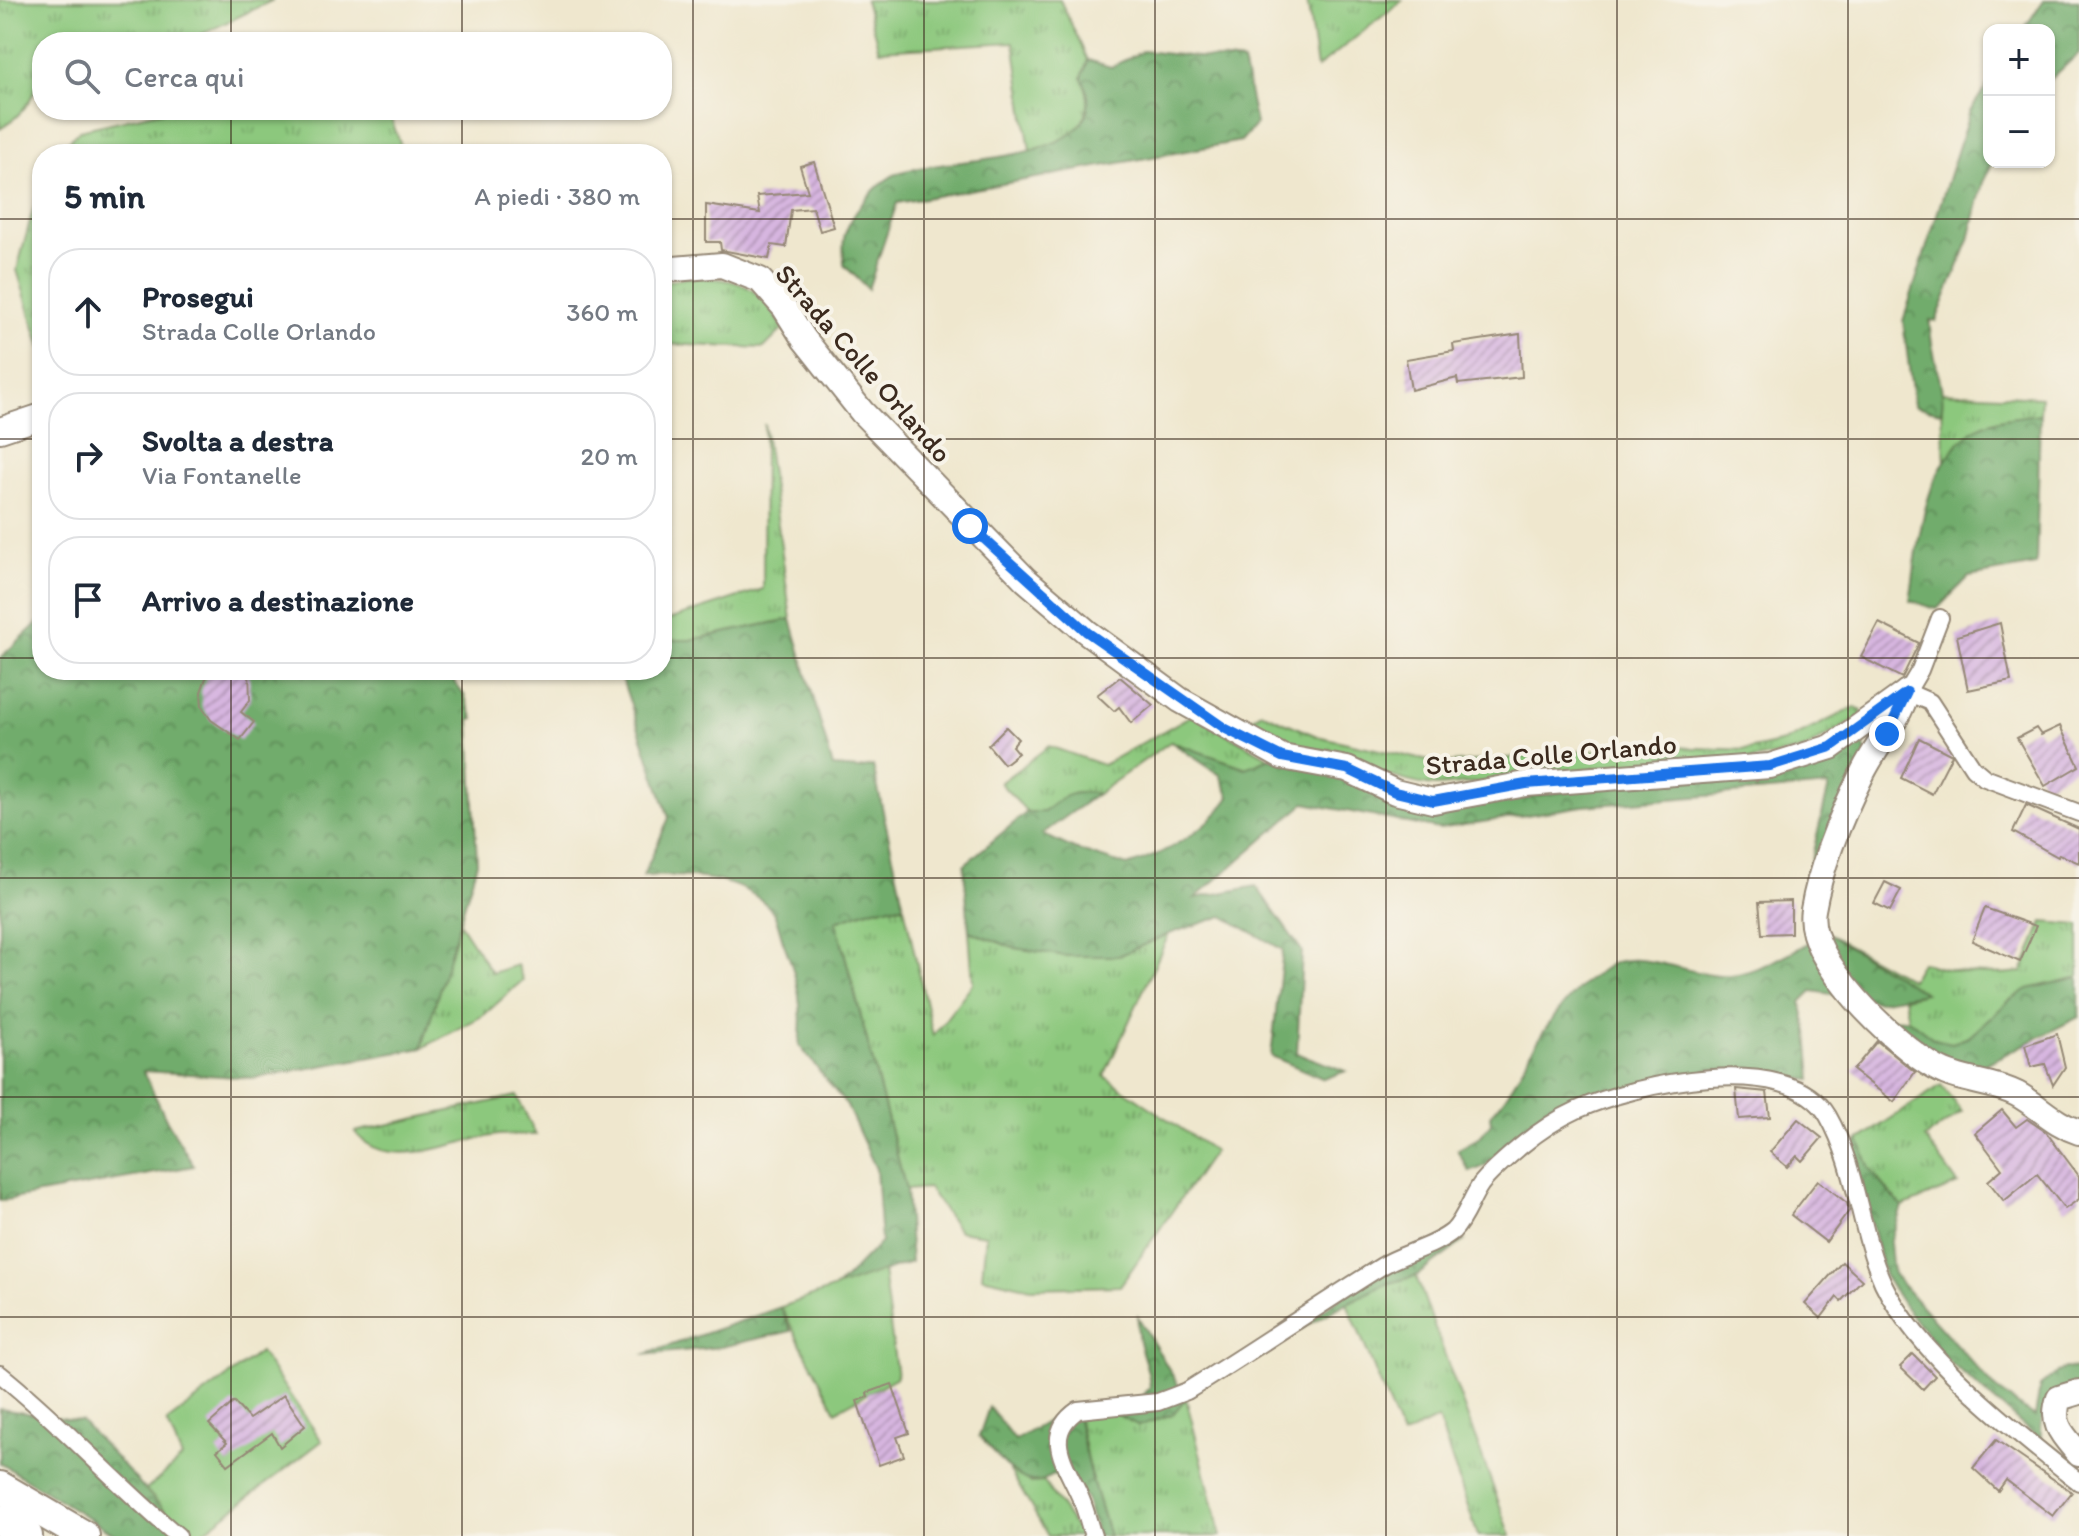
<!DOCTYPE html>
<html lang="it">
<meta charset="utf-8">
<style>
body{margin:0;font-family:Itim,sans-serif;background:#f6f6f7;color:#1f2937}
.controls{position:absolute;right:24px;top:24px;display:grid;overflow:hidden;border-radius:16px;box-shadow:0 2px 6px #0004}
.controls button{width:72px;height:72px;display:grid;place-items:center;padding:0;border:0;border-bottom:2px solid #e0e1e3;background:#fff;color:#1f2937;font:40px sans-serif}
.stop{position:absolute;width:24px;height:24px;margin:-18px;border:6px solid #1a73e8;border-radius:50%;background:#fff}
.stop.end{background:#1a73e8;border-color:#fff;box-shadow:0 2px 8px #0008}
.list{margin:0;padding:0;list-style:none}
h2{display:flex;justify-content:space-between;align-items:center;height:104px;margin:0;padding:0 32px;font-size:34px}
h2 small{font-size:26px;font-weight:400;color:#747a83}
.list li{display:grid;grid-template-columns:52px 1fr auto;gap:24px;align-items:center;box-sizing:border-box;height:128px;margin:0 16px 16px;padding:0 16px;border:2px solid #e0e1e3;border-radius:32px}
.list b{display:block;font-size:30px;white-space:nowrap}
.list p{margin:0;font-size:26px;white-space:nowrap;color:#747a83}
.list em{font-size:26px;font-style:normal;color:#747a83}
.icon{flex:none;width:44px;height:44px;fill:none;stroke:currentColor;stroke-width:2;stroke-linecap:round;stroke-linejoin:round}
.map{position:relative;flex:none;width:2079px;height:1536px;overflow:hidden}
.search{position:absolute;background:#fff;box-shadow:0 2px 6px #0004;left:32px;top:32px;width:640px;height:88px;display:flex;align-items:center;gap:20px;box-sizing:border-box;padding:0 28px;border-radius:32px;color:#747a83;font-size:30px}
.panel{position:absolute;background:#fff;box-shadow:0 2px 6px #0004;left:32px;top:144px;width:640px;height:536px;border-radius:32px}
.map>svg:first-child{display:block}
.grass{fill:url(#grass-tufts);stroke:#64794e;stroke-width:2}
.forest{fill:url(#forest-crowns);stroke:#566b45;stroke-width:2}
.garden{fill:#8cc87d;stroke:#64794e;stroke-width:2}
.building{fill:url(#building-hatch)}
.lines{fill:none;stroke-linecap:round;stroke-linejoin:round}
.street-casing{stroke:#958876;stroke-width:20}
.secondary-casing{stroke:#958876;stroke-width:28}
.highway-casing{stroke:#958876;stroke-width:34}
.street{stroke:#fff;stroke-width:16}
.secondary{stroke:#fff;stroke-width:24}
.highway{stroke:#fff;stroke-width:30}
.route{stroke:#1a73e8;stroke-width:10}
.grid{fill:none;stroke:#3b2a1e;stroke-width:2;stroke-opacity:0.55}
.labels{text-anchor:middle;stroke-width:8;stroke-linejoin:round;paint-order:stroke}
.street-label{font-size:28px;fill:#3b2a1e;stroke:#f7f3e8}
</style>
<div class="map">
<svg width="2079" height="1536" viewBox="0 0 2079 1536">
<defs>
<pattern id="grass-tufts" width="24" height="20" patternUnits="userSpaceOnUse" patternTransform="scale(2)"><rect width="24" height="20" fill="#8cc87d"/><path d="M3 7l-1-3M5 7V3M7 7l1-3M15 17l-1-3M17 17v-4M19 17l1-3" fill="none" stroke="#74a366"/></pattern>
<pattern id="forest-crowns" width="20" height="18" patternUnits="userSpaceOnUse" patternTransform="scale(2)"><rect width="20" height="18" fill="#71ac6c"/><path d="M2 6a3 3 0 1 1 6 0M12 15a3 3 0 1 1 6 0" fill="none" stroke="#5e8c58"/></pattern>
<pattern id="building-hatch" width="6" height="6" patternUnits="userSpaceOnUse" patternTransform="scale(2)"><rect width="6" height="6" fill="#d7b6e0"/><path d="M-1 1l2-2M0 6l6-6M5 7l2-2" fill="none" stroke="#b094b5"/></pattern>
</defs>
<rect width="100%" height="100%" fill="#f7f3e8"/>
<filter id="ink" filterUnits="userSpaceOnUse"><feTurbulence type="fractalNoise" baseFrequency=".0125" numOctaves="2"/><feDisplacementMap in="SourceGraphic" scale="16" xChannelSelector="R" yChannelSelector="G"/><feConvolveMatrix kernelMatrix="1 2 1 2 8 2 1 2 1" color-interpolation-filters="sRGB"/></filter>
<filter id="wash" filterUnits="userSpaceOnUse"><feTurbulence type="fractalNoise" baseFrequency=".006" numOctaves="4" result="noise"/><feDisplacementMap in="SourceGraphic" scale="32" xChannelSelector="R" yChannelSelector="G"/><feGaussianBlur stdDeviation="1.8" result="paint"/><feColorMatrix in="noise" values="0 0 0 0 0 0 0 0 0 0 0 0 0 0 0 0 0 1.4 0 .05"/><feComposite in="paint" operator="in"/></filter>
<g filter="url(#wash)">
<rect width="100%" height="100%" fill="#efe7ce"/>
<g class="grass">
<path d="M0,0H273L186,42H42C42,80 35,107 0,129Z"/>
<path d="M865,0H1060L1088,60L1082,78C1102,120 1069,143 1030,151L1014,42L879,50Z"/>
<polygon points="1307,0 1403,0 1317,68"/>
<polygon points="167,110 388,110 404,154 55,154 80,130"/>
<polygon points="42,176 42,348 41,348 17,270"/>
<path d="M690,277C745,280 752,282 784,328L764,348L662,344V282Z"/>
<path d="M1941,392L2041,397L2040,414C2002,419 1968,429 1945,463Z"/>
<polygon points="764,424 791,619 690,640 662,640 662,622 763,589"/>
<path d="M1855,707L1862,710L1861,716L1803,750L1746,761L1436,786C1413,785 1397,777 1376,772C1327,759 1286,749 1239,730L1261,712L1317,736L1442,764L1642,746L1748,750L1784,742Z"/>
<path d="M1192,715L1270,758L1247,768L1170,742L1097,794C1072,789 1063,796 1044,812H1027L1000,783L1049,746L1103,765Z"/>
<polygon points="904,906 933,1036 973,983 969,931 1014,948 1118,956 1169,934 1104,1076 1214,1151 1120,1286 1031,1288 982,1277 986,1235 959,1231 928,1188 906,1190 836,921 874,908"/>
<polygon points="458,921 492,973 517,965 523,980 484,1015 422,1048"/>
<path d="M2043,922L2079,925V977C2049,985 2021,1002 1994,1018C1980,1026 1969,1043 1951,1043C1934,1043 1920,1029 1908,1019L1904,998L1924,993L1826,933L1911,980L1921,962C1956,974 1985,976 2022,972Z"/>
<polygon points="1941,1085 1962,1112 1925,1138 1958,1184 1902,1207 1870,1169 1859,1140"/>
<path d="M517,1096L536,1135C524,1135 511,1134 498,1135C456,1140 386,1174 355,1132Z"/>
<polygon points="1416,1276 1511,1536 1478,1536 1438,1419 1402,1436 1347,1303 1386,1284"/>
<polygon points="1186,1398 1221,1536 1109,1536 1089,1470 1077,1411"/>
<polygon points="1009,1469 1031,1483 1044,1482 1081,1536 1048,1536"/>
</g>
<g class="forest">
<polygon points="2044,0 2079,0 2079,53 2049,81 2049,30 2023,30"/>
<path d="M1143,51L1243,62L1256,124L1241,141L897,203L868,289L844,265C844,255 842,243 845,234C853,211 878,180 901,172C947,156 1124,166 1082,78L1088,60L1111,67Z"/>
<path d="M1989,82V162H1993L1983,182L1969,240L1936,321L1930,320C1927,344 1950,398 1940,412L1914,406L1903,321L1970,111Z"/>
<path d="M2040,414L2036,565L1969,577L1937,609L1910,601C1919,544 1921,467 1974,430C1992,418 2019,417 2040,414Z"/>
<polygon points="42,619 42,670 445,670 464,695 474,719 470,720 477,863 422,1048 253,1078 143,1071 167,1121 194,1166 0,1201 0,658"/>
<path d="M791,619L833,767L858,769L873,766L904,906L874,908L836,921L906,1190L911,1262L836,1288L881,1242L876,1169L847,1106L799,1045C804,1008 798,979 784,944C780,934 778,917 771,909C739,875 686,875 643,876L669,818L619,670H662V640H690Z"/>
<path d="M1171,742L1246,768L1270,758L1459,806L1598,787L1805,768L1863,743L1867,755L1812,887L1805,885L1829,786L1583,806L1439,829L1305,803L1195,898L1256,886L1302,951L1297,1053L1346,1071L1324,1079L1271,1056L1283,950L1223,916L1169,934L1118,956H1066L1014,948L969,931L964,865L1027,812H1044C1063,796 1072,789 1097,794L1042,834L1074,849L1127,866C1163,855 1208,830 1230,797L1220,775Z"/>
<path d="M1826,933L1925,993L1877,1001L1812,991L1801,1002L1808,1032L1812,1080L1716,1069L1562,1106L1516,1135L1485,1166L1470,1172L1457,1150L1479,1138L1491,1123L1490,1115C1510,1095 1519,1073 1533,1049C1551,1018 1576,986 1606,967C1637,946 1690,978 1731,975C1758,973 1802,946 1826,933Z"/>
<polygon points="2079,977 2079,1017 1970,1072 1945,1067 1882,1018 1908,1019 1934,1039 1952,1043 1969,1037 2010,1000 2028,989"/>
<path d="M1859,1140L1870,1169L1902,1207L1890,1243L1893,1274L1996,1389L2035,1417L2040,1386L2064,1368L2079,1369V1386C2050,1403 2039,1405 2041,1441L1946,1359L1905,1307L1884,1275L1852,1145Z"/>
<polygon points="1448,1241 1464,1241 1416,1276 1386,1284 1347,1303 1269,1347 1358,1286"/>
<polygon points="781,1307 791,1331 721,1347 643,1355"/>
<path d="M1138,1317L1186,1398L1173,1414L1139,1426L1112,1412L1141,1411L1144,1393L1150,1388C1150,1362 1134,1347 1138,1317Z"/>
<path d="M1075,1405L1089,1470L1109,1536H1097L1085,1497L1066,1486L1053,1474C1026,1499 998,1456 979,1436L989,1407L1015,1440Z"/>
<polygon points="0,1409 81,1421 189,1536 117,1536 0,1463"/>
</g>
<g class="garden">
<polygon points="883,1271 897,1377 836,1411 781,1307"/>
<polygon points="260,1352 322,1441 198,1536 189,1536 146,1490 182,1458 167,1422"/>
</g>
<g id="blocks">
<g class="building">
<polygon points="814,162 834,227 820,231 813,208 791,210 786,247 772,245 769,259 721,250 720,242 706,242 706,205 760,213 757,196 808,192 800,166"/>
<polygon points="1520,334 1522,377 1458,384 1457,378 1411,390 1406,359 1454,351 1453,344"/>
<polygon points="1879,623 1919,643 1902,678 1861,657"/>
<polygon points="2000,623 2011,681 1968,690 1957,636"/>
<polygon points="215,670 249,670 250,700 241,712 254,722 240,740 211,720 202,707 201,692 206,678"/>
<polygon points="1120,677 1153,705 1131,723 1119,707 1114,711 1097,695"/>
<polygon points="2060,726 2079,766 2045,786 2017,738 2036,728 2041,735"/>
<polygon points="1006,727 1018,739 1012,746 1018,753 1004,764 988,745"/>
<polygon points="1919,738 1952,755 1932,794 1901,778"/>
<polygon points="2026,805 2079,829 2079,863 2059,854 2058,857 2013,832"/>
<polygon points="1885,882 1901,890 1890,911 1874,903"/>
<polygon points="1791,901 1791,933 1762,934 1759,902"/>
<polygon points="1985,908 2036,926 2020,962 1972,941"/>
<polygon points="2057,1034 2065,1067 2053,1085 2045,1064 2031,1067 2025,1045"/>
<polygon points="1877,1041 1915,1072 1894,1102 1853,1070"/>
<polygon points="1736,1089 1767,1092 1770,1117 1739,1119"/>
<polygon points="2002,1110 2016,1127 2027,1119 2046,1132 2079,1176 2079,1199 2065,1209 2037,1174 2004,1201 1988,1181 2002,1169 1975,1133"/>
<polygon points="1798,1119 1822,1138 1802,1161 1797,1156 1787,1167 1770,1152"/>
<polygon points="1818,1180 1847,1203 1849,1211 1826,1242 1791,1215"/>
<polygon points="1842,1262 1862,1280 1841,1301 1837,1297 1821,1318 1805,1304"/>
<polygon points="1913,1354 1935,1376 1923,1389 1900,1367"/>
<polygon points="892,1384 909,1433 897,1437 904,1456 879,1465 857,1401 868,1397 867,1393"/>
<polygon points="284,1395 305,1426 280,1447 272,1433 228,1465 217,1451 227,1443 209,1424 234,1402 249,1419"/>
<polygon points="1996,1440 2072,1492 2053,1516 2006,1480 1998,1491 1973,1468"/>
</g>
</g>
</g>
<g filter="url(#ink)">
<use href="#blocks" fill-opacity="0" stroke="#958876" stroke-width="2"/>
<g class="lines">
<defs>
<g id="street">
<polyline points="1940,618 1920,670 1907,692 1930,702 1973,768 1985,778 2079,813"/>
<path d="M0,1374C63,1424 116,1485 178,1536"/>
<path d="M1093,1536C1089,1524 1086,1511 1081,1499C1068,1467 1040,1436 1078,1410L1158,1402L1187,1391C1252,1351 1316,1307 1382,1266C1403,1253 1434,1247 1453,1231C1465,1219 1471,1198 1481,1184C1492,1170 1508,1157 1521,1146C1538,1132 1557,1119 1577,1110C1634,1084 1789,1049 1828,1116C1857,1167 1859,1230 1883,1283C1917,1355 2017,1433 2079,1482"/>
</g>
<g id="secondary">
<polyline points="662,270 722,265 760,280 784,307 804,339 862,412 1026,580 1087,632 1180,700 1282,757 1347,769 1395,792 1433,801 1526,784 1770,766 1831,747 1907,692"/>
<polyline points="0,430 42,416"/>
<path d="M1907,692C1898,722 1877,744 1863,772C1842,814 1821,863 1813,910C1804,959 1895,1045 1936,1068C1960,1082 1992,1081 2017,1094C2039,1106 2054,1124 2079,1132"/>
<path d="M2079,1392L2059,1398C2050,1424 2062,1434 2079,1454"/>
</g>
<g id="highway">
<polyline points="0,1487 84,1536"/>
<polyline points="0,1520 27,1536"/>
</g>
</defs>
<use href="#street" class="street-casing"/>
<use href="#secondary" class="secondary-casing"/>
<use href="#highway" class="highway-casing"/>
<use href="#street" class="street"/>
<use href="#secondary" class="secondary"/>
<use href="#highway" class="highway"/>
</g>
</g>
<g class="lines" filter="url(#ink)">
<polyline class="route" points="970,526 1087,632 1226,729 1282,757 1347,769 1395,792 1433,801 1526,784 1770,766 1831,747 1907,692 1887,734"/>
</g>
<path class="grid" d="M231,0V42M462,0V42M693,0V1536M924,0V1536M1155,0V1536M1386,0V1536M1617,0V1536M1848,0V1536M231,110V154M462,110V154M0,219H42M662,219H2079M0,439H42M662,439H2079M0,658H42M662,658H2079M231,670V1536M462,670V1536M0,878H2079M0,1097H2079M0,1317H2079"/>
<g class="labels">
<g class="street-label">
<text transform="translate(864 363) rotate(49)" y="10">Strada Colle Orlando</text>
<text transform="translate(1551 754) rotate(-5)" y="10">Strada Colle Orlando</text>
</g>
</g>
</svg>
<div class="controls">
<button>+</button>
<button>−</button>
</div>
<div class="stop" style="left:970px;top:526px"></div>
<div class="stop end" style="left:1887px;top:734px"></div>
<div class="search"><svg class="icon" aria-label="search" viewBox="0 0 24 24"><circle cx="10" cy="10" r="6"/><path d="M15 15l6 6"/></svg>Cerca qui</div>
<section class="panel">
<h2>5 min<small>A piedi · 380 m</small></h2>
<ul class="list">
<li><svg class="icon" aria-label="ahead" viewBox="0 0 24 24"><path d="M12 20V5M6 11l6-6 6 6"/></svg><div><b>Prosegui</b><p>Strada Colle Orlando</p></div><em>360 m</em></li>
<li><svg class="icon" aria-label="right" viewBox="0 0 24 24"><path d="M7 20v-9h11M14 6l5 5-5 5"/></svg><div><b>Svolta a destra</b><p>Via Fontanelle</p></div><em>20 m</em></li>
<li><svg class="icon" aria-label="arrive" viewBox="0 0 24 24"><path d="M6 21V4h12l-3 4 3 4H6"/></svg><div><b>Arrivo a destinazione</b></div></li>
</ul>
</section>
</div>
